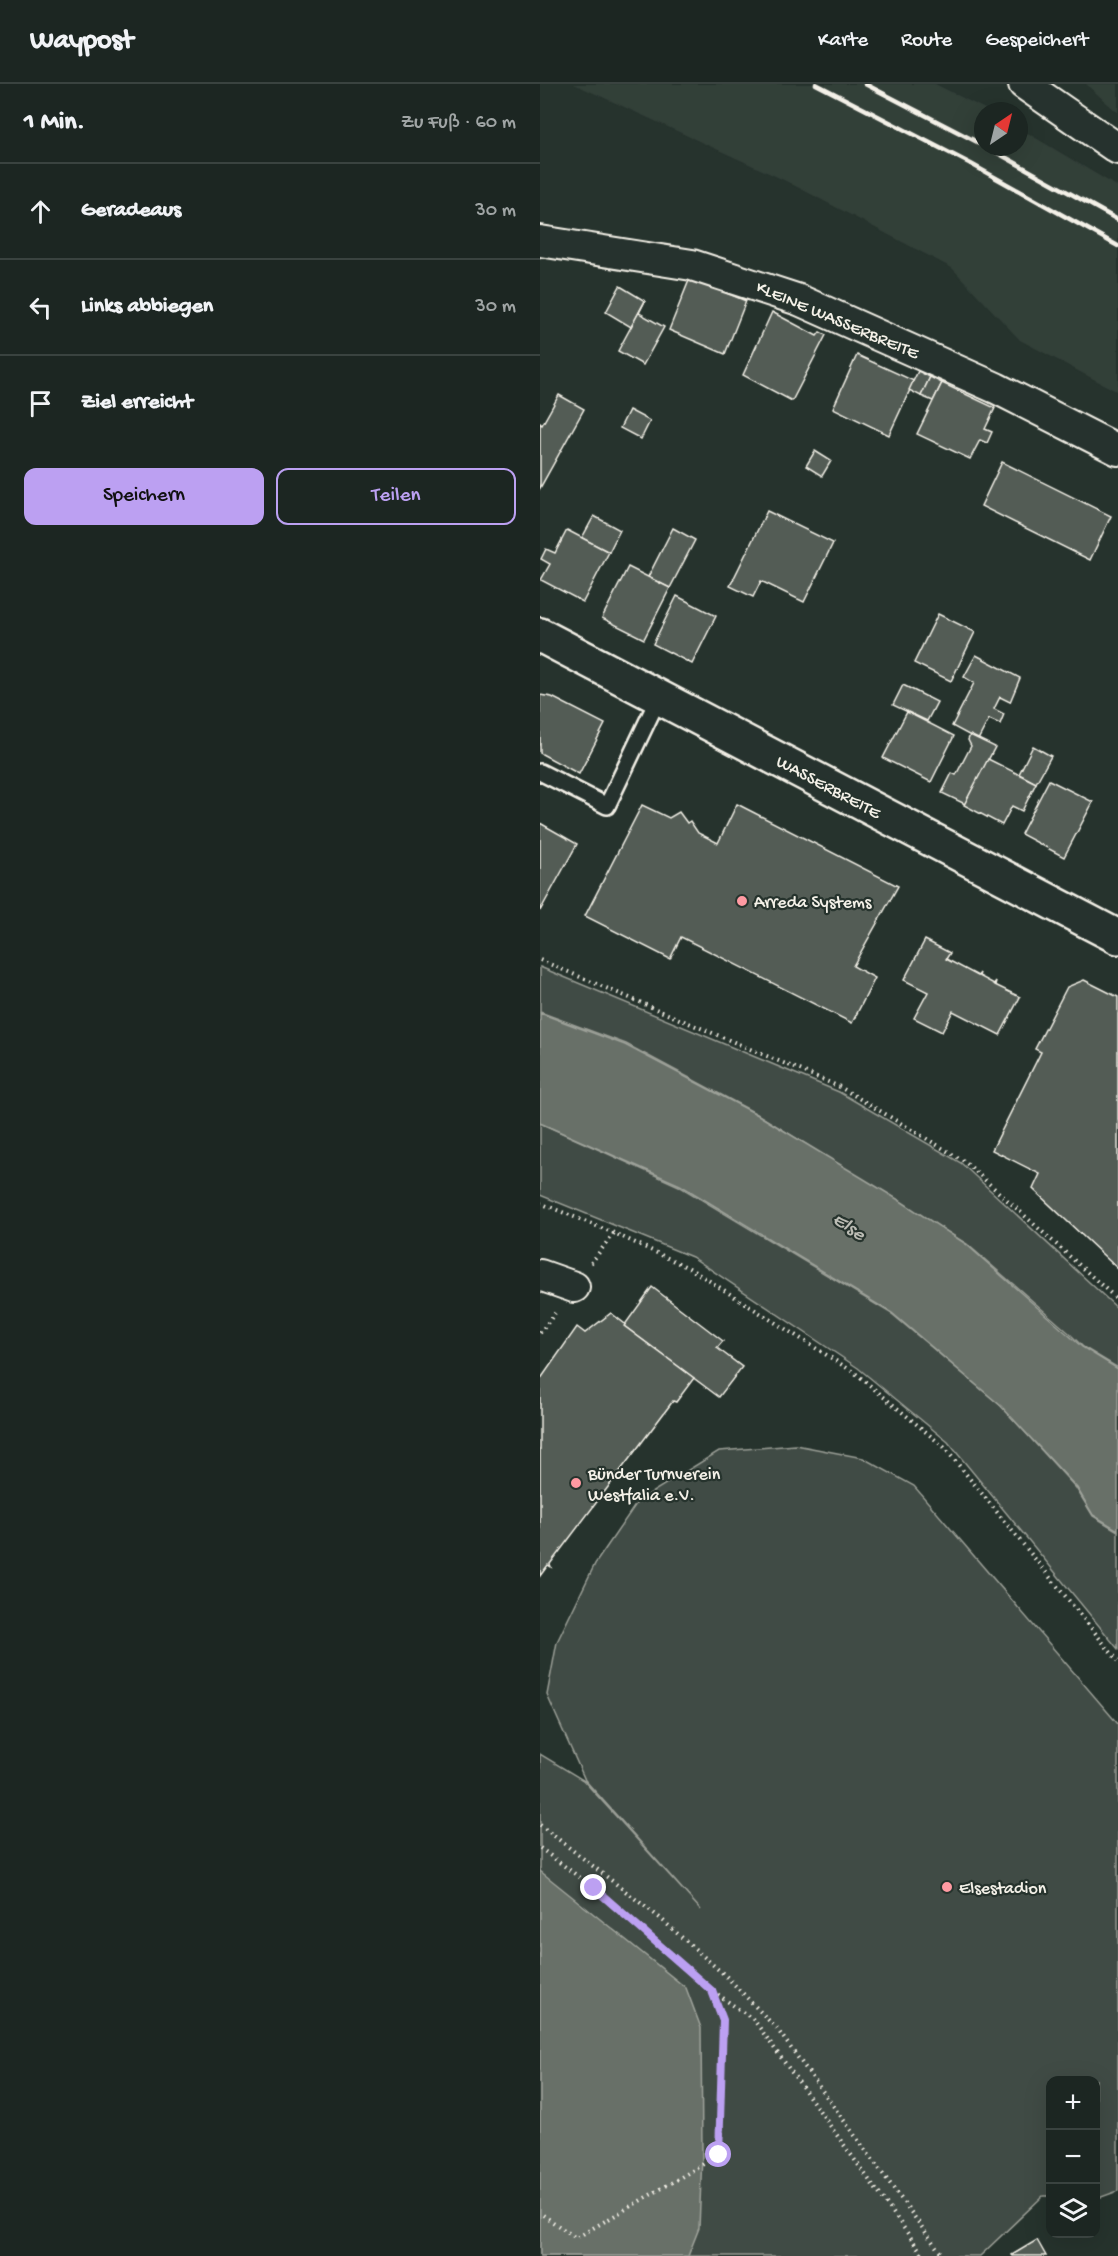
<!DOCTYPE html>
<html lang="de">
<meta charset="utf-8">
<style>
body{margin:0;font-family:"Gochi Hand",sans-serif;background:#252e2a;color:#f1f3f6}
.controls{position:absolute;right:18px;bottom:18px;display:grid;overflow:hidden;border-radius:12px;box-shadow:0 6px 24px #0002}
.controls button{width:54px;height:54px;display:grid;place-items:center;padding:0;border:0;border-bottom:2px solid #3a4340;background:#1c2622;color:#f1f3f6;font:30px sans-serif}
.compass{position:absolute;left:434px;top:18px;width:54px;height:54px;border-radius:50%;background:#1c2622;box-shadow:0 6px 24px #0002;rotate:35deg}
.stop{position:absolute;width:18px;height:18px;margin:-14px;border:4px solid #bca0f2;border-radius:50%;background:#fff}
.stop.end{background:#bca0f2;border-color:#fff;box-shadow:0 2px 6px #0008}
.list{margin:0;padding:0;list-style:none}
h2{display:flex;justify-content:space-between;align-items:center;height:78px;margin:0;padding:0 24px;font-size:26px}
h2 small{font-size:20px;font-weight:400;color:#a0a5a5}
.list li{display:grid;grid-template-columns:39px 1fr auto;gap:18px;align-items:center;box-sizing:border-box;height:96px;padding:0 24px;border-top:2px solid #3a4340}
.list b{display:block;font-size:22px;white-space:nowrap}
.list em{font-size:20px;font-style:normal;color:#a0a5a5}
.actions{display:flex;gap:12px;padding:18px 24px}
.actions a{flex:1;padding:14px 0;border:2px solid #bca0f2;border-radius:12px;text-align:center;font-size:21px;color:#bca0f2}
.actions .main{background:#bca0f2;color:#111}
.icon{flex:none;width:33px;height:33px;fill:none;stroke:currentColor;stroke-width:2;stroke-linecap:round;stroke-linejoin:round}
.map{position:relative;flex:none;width:578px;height:2172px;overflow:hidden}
header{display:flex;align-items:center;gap:36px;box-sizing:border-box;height:84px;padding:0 30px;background:#1c2622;border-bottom:2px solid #3a4340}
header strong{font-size:28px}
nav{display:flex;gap:33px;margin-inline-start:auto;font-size:21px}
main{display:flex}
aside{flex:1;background:#1c2622}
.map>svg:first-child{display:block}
.built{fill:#333f39}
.green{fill:#414b45;stroke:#9a9e96;stroke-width:1.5}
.water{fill:#676f68;stroke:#9fa39b;stroke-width:1.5}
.building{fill:#525c55;stroke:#f4f1e8;stroke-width:1.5}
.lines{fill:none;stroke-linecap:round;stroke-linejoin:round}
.service-casing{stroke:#f4f1e8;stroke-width:20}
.minor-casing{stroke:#f4f1e8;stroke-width:34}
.secondary-casing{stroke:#f4f1e8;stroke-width:38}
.path{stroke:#f4f1e8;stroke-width:4;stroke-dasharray:1.5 4.5;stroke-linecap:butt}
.service{stroke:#26332d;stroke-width:15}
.minor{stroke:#26332d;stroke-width:30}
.secondary{stroke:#26332d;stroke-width:33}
.rail{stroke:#f4f1e8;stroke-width:4.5}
.route{stroke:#bca0f2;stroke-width:8}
.poi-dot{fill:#ff9aa2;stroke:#26332d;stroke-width:2}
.labels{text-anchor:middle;stroke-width:4.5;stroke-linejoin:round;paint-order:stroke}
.street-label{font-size:18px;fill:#f4f1e8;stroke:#26332d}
.poi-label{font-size:18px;fill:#f4f1e8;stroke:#26332d;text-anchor:start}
.water-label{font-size:20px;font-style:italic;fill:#bcbdb5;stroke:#26332d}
</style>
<header>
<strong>Waypost</strong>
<nav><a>Karte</a><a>Route</a><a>Gespeichert</a></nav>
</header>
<main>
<aside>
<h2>1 Min.<small>Zu Fuß · 60 m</small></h2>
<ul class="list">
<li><svg class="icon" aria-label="ahead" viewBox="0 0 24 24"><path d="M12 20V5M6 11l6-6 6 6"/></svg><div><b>Geradeaus</b></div><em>30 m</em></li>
<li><svg class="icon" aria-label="left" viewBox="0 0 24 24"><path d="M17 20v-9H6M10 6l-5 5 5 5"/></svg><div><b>Links abbiegen</b></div><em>30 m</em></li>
<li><svg class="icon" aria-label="arrive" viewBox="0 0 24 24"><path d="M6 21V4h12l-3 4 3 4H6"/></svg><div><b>Ziel erreicht</b></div></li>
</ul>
<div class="actions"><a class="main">Speichern</a><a>Teilen</a></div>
</aside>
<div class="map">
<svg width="578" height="2172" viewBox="0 0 578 2172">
<rect width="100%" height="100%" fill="#26332d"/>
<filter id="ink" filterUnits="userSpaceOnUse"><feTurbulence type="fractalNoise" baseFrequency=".0167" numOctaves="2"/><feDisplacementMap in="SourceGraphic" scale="12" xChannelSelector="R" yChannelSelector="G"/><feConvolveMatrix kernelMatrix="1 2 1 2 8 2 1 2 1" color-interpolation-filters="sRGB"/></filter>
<g filter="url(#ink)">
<g class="built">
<polygon points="34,0 395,0 449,27 443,27 443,63 479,63 479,44 578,103 578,308 480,256 412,184 244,96"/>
<polygon points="546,0 578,0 578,29"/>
</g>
<g class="green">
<polygon points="0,883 299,1008 421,1079 578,1225 578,1284 543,1263 528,1248 427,1160 217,1030 86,960 0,928"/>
<polygon points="0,1039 139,1102 352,1230 461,1322 536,1404 553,1432 578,1447 578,1565 408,1358 318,1284 152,1173 0,1111"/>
<polygon points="256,1361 323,1374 374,1402 578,1640 578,2107 556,2115 556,1996 511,1996 510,2112 503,2112 440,2172 0,2172 0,1670 43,1696 161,1826 45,1696 7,1611 17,1558 55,1480 98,1417 179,1367"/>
</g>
<g class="water">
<polygon points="0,929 85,961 218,1031 362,1118 426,1160 542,1263 578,1285 578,1446 553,1431 537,1404 461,1322 352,1229 140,1101 0,1039"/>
<polygon points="0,1787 146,1904 161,1944 162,2071 159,2144 148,2172 0,2172"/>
</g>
<g class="building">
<polygon points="150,194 206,217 185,270 129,246"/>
<polygon points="80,202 105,217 91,243 66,228"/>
<polygon points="105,217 99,229 124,243 103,281 78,267"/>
<polygon points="232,228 277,252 280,248 286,251 252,317 203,291"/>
<polygon points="317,271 374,297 349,351 293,324"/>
<polygon points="378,287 390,293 381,312 369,306"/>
<polygon points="390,293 402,299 393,317 381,312"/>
<polygon points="402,299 455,324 445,345 452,348 447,359 440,356 430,375 377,350"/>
<polygon points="19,311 44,325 0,404 0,339 2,341"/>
<polygon points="89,326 110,337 101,355 80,344"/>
<polygon points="275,367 291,377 282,392 266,382"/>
<polygon points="462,378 571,432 550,476 441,422"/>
<polygon points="227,427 293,459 264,518 221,497 213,513 190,502"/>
<polygon points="54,432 80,446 69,468 42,454"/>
<polygon points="133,444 155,456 130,504 108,493"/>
<polygon points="27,446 69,468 43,518 1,496 10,480 1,475 6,465 15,469"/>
<polygon points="88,483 130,504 104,555 62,534"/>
<polygon points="137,512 176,532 152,580 113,560"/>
<polygon points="398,530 435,548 411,597 374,579"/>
<polygon points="436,571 480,594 470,618 460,613 454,625 464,630 460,640 449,635 438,656 412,642 434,599 424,593"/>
<polygon points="363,601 397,618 387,637 353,621"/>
<polygon points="0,611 12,613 65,640 39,690 0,669"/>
<polygon points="367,628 414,652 391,698 343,674"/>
<polygon points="430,651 455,663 425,720 402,709 412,689 416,691 431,662 428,656"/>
<polygon points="493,662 511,672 496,699 479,690"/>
<polygon points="448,675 496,699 482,727 472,722 462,741 424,721"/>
<polygon points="509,696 553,718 524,773 481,750"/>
<polygon points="197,720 358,802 313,882 335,894 312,939 141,853 130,875 45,832 102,721 129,734 139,728 147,739 150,737 158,749 178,759"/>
<polygon points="0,739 37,760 0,827"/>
<polygon points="385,856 410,869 406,875 438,892 440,889 439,892 454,900 456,897 455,901 480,913 460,951 413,927 402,948 374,934 388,908 364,896"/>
<polygon points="544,896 578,913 578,1185 493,1105 500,1090 452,1066 501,968 495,965 527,903"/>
<polygon points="112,1203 183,1257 177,1264 202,1283 179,1313 84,1242"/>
<polygon points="71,1229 85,1240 84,1242 154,1294 136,1318 133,1317 10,1480 11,1483 8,1481 0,1492 0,1296 37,1243 45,1249"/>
<polygon points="497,2156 506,2172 473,2172 472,2171"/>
</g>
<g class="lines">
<defs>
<polyline id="service" points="0,688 67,722 119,613"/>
<g id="minor">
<polyline points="484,0 578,65"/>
<polyline points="0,157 152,181 259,216 456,304 578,366"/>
<polyline points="0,1191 34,1203"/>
</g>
<polyline id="secondary" points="0,551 578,853"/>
</defs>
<use href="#service" class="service-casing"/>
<use href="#minor" class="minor-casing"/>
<use href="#secondary" class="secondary-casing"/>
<g class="path">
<polyline points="0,876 300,1003 424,1077 578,1216"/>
<polyline points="0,1119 74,1149 149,1184 315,1289 404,1363 578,1577"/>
<polyline points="51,1179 74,1149"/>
<polyline points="0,1249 15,1229"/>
<polyline points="0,1741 120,1834 188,1894 237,1945 403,2172"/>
<polyline points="0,1764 54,1804 172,1907 183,1936 179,2071 36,2154 0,2129"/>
<polyline points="173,1907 214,1936 384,2172"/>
</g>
<use href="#service" class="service"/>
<use href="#minor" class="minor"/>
<use href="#secondary" class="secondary"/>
<g class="rail">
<polyline points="276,0 431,80 578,162"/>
<polyline points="325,0 443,61"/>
<polyline points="447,63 578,136"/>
</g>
</g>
</g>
<g class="lines" filter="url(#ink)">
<polyline class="route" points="54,1804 172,1907 183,1936 179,2071"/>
</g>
<g class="poi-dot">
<circle cx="202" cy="817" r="6"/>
<circle cx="36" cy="1399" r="6"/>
<circle cx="407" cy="1803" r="6"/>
</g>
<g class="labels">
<g class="street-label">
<text transform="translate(298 235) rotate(23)" y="6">KLEINE WASSERBREITE</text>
<text transform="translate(289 702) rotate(28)" y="6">WASSERBREITE</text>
</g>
<g class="poi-label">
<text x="214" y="823">Arreda Systems</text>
<text x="48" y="1395">Bünder Turnverein<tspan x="48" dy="21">Westfalia e.V.</tspan></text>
<text x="419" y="1809">Elsestadion</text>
</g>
<g class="water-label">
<text transform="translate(310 1141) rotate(34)" y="7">Else</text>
</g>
</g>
</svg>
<div class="controls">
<button>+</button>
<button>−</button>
<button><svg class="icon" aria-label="layers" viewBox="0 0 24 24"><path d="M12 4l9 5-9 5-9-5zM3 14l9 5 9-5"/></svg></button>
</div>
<svg class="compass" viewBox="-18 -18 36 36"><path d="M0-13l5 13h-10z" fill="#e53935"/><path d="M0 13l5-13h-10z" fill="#a0a5a5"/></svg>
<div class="stop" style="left:179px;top:2071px"></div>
<div class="stop end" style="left:54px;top:1804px"></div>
</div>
</main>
